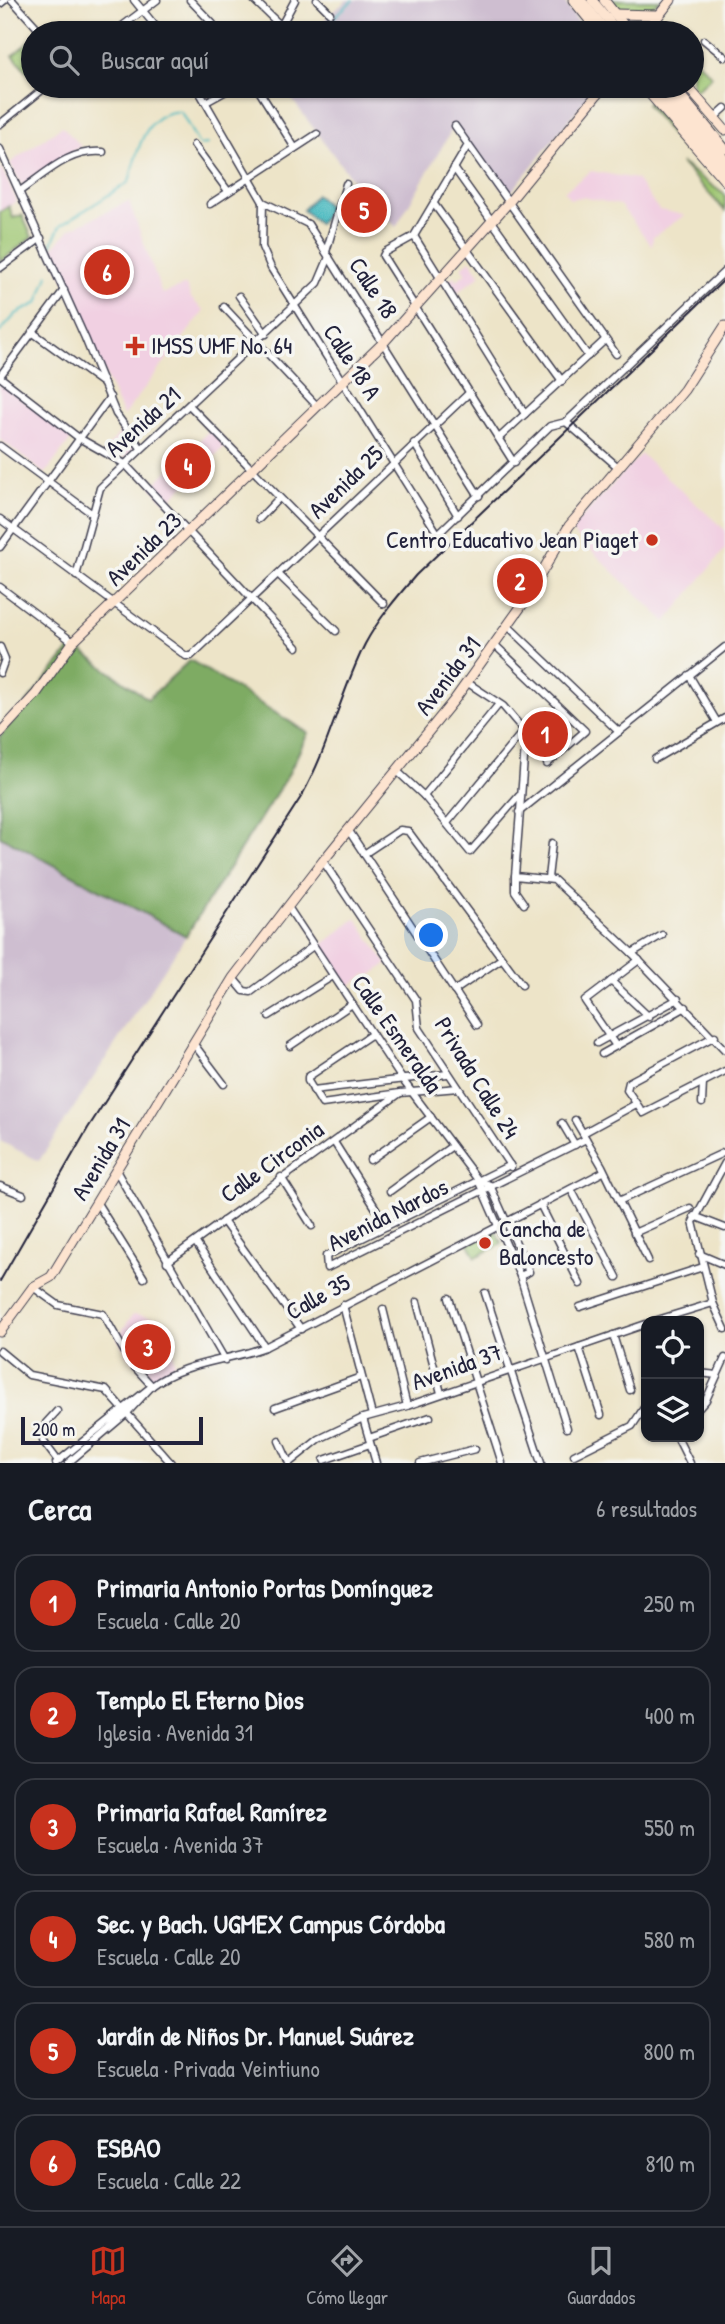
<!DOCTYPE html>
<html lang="es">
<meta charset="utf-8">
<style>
body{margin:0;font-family:"Patrick Hand",sans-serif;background:#242831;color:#f1f3f6}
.controls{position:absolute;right:21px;bottom:21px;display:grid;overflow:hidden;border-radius:14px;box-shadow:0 2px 5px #0004}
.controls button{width:63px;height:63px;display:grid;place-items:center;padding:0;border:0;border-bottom:2px solid #363941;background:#171b24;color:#f1f3f6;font:35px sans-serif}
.scale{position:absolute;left:21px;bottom:18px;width:182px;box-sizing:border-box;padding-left:7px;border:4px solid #22223b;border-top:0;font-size:19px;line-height:24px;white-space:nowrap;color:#22223b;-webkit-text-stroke:5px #f6f6f2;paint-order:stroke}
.you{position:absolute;left:432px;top:936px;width:24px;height:24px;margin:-18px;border:5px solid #fff;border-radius:50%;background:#1a73e8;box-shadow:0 0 0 10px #1a73e833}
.badge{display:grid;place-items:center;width:46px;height:46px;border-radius:50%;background:#c8321e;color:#fff;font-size:23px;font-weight:700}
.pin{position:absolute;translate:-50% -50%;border:4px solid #fff;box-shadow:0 2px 7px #0006}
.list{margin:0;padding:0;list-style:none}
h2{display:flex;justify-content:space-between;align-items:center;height:91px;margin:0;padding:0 28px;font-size:30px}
h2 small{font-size:23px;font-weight:400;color:#9ea1a6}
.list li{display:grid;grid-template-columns:46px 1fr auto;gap:21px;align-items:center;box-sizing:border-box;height:98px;margin:0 14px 14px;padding:0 14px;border:2px solid #363941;border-radius:21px}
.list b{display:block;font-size:26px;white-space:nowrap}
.list p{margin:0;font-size:23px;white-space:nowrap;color:#9ea1a6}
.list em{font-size:23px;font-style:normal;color:#9ea1a6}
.icon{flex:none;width:38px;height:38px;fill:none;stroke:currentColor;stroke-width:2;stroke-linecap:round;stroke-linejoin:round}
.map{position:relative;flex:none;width:725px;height:1463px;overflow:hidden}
.search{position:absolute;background:#171b24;box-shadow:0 2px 5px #0004;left:21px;right:21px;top:21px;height:77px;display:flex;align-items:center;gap:18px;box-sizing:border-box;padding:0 24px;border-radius:38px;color:#9ea1a6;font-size:26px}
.sheet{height:763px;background:#171b24}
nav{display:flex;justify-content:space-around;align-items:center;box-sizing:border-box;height:98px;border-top:2px solid #363941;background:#171b24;font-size:19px;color:#9ea1a6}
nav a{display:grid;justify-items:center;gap:4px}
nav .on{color:#c8321e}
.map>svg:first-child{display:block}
.built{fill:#f1d0e2}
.industrial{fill:#cebed0}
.green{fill:#9ec671;stroke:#607456;stroke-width:2}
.forest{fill:#7eab63;stroke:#50664f;stroke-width:2}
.water{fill:#4bbac0;stroke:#366e7e;stroke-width:2}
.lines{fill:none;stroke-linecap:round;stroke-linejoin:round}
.stream{stroke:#4bbac0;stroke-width:2}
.street-casing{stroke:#403f50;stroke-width:9}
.secondary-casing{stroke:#403f50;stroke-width:11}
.street{stroke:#fff;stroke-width:6}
.secondary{stroke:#fde4d0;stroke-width:9}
.rail{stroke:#22223b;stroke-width:2}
.poi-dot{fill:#c8321e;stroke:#f6f6f2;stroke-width:2.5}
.labels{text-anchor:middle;stroke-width:7;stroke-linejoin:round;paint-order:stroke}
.street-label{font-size:24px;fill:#22223b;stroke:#f6f6f2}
.poi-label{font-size:24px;fill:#22223b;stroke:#f6f6f2;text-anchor:start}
</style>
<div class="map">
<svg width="725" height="1463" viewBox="0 0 725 1463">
<rect width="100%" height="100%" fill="#f6f6f2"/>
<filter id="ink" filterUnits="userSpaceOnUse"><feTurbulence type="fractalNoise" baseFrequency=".0143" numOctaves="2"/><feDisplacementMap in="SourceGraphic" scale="14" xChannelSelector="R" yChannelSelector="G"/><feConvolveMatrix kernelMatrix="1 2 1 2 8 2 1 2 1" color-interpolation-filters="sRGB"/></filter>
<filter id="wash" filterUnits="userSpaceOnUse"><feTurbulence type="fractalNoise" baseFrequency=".00686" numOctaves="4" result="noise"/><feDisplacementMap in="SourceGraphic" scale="28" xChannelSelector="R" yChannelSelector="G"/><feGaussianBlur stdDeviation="1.57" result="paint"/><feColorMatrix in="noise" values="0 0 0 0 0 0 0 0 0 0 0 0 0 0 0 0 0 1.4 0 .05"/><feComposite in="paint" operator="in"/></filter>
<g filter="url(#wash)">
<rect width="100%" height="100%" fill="#ede4c8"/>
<g class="built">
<polygon points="62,126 81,146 22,186 10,163"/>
<polygon points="1,167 17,201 0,212 0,168"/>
<polygon points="591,171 636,179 659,210 685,215 653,237 652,246 620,205 582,197 570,199 564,191"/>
<polygon points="353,184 384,217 369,232 346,204"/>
<polygon points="129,201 162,294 186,285 191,298 204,311 123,416 51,250 70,229"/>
<polygon points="470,260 481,275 456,293 448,282 454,276 457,280 466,273 462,267"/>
<polygon points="0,383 72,438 45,474 0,439"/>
<polygon points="123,429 135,448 125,458 107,448"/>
<polygon points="211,429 226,445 166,503 151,487"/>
<polygon points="641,454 725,530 725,549 666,622 570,530"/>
<polygon points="546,714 560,735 532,754 527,726"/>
<polygon points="356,918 387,964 369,977 366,974 348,987 321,946"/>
<polygon points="133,1314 155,1318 168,1327 175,1363 152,1382 129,1357 117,1338"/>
</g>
<g class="industrial">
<polygon points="347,0 563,0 586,33 309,33"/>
<polygon points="282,86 596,86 508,196 454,126 396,227 348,174"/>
<polygon points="0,836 186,936 39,1161 0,1141"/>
</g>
<g class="green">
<polygon points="608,0 661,0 644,12 620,11"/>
<polygon points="33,38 33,79 13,55"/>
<polygon points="697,61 712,76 696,90 692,84 692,65"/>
<polygon points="648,102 683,144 689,146 714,175 682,148 646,104"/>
<polygon points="681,163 725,195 725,211"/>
<polygon points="9,206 13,218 22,215 32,237 0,262 0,212"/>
<polygon points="495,1229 502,1244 476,1257 468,1242"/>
</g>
<polygon class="forest" points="73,645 148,699 190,660 308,733 289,773 186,936 0,836 0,736"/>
<polygon class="water" points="316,195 331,208 319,224 303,210"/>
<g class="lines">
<g class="stream">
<polyline points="317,33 353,0"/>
<path d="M49,250L60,226L129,182C136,156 144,109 181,112L199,145L208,144"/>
<polyline points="0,332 16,314 38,303 48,275"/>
</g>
</g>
</g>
<g filter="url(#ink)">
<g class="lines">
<defs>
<g id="street">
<polyline points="12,0 42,33"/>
<polyline points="134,0 161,33"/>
<polyline points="190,0 213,24"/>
<polyline points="254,0 281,26 295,0"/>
<polyline points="317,0 330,13"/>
<polyline points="0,4 5,0"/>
<polyline points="113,33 157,0"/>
<polyline points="704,40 725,57"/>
<polyline points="196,86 263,202 308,224 479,496"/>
<polyline points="256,86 295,148"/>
<polyline points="206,102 235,86"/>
<polyline points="715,117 725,108"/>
<polyline points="0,124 47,86"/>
<polyline points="455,126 616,354"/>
<polyline points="194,145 228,191"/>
<polyline points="468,145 414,236 385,252 383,256 514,463"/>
<polyline points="0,149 85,338 116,414 141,448"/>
<polyline points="454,168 588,356"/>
<path d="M20,191C46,173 69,149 103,152"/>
<polyline points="263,202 262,247 271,268 438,534 550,426 566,422 618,467"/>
<polyline points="210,204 317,134"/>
<polyline points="434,204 562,381"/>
<polyline points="414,236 525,414"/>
<polyline points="326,252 346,184"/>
<polyline points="0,268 41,238"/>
<polyline points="239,296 266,334"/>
<polyline points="224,307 317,406"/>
<polyline points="32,332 104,384"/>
<polyline points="0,376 64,290"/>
<polyline points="0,377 79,438 125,464 297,647"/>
<polyline points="190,406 384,604"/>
<polyline points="566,422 725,271"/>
<polyline points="499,438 605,340"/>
<polyline points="414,443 458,516"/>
<polyline points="0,446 91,513"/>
<polyline points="0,519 186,656 191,656 469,393"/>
<polyline points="259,519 279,498"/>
<polyline points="0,547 110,397"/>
<polyline points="278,574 336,631"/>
<polyline points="76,576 100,488 318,283 329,257"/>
<polyline points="0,587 73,642"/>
<polyline points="508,626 619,732"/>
<polyline points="495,645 585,731 547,764"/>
<polyline points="0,647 5,659 0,673"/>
<polyline points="689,675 717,722"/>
<polyline points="468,683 503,706 526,733 515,876 554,880 632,953 725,1050"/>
<polyline points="655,759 725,718"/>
<polyline points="397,771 424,796 470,852 519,796"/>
<polyline points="424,796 499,704"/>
<polyline points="519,812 725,647"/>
<polyline points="447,823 524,730"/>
<polyline points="349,831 477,1025"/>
<polyline points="364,854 400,830 408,831 522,985"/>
<polyline points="323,861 416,1000 419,1028 511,1167"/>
<polyline points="515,876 515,891 524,904"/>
<polyline points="548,878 552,843"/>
<polyline points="288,907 402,1079 478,1180 520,1276 529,1272 490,1185 478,1180"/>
<polyline points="632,953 662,935"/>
<polyline points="233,978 244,991 251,992 313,946"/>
<polyline points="611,981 649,1017"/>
<polyline points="454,991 501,959"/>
<polyline points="269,1016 333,976"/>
<polyline points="372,1034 308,1077 308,1081 322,1104 400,1093 458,1088"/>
<polyline points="715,1036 629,1082 627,1090 643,1113 725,1071"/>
<polyline points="193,1043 224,1084"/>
<polyline points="597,1043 678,999"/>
<polyline points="290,1046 352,1004"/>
<polyline points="616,1046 585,1001 639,960"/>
<polyline points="602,1054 686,1007"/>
<polyline points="313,1090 447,1074"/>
<polyline points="702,1103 703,1083"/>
<polyline points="575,1120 602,1166 648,1260"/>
<polyline points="562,1123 575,1145"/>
<polyline points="583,1133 636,1104"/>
<polyline points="334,1142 387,1226"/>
<polyline points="370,1160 431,1117"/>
<polyline points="725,1163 693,1222 713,1303 725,1329"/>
<polyline points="510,1165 326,1256 327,1268 586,1139"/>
<polyline points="117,1172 225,1360"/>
<polyline points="281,1177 312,1226"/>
<polyline points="0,1186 23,1195"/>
<polyline points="571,1189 617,1277"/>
<polyline points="390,1191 452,1146"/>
<polyline points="619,1201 725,1152"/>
<polyline points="97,1203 144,1278"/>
<polyline points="540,1204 580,1284"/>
<polyline points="694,1216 725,1228"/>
<polyline points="223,1221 301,1329"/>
<polyline points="634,1233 690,1208"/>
<polyline points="196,1243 265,1347"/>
<polyline points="699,1254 725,1265"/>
<polyline points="167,1262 400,1093"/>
<polyline points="520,1276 567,1428"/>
<path d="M33,1287L58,1305L103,1314L131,1363L152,1386C183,1362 229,1361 265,1347L603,1172"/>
<polyline points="485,1293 541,1463"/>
<polyline points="449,1298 502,1463"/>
<polyline points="417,1302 441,1393"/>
<polyline points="343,1305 372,1415"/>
<polyline points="580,1307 703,1267"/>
<polyline points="383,1309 407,1406"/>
<polyline points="654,1321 713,1303"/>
<polyline points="613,1335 630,1390"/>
<polyline points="579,1347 601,1415"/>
<polyline points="0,1351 29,1375 106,1390 171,1463"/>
<polyline points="699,1373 717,1375"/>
<polyline points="275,1408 361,1377"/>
<polyline points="699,1408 706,1400 725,1358"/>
<polyline points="57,1411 46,1423 43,1441 58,1461"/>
<polyline points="363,1418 376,1463"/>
<polyline points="677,1437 690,1463"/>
<polyline points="369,1438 430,1417"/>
<polyline points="279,1441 289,1463"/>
<polyline points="574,1455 632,1426 646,1405"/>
<polyline points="324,1460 370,1444"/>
<polyline points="56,1463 152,1386 127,1413 68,1463"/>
<polyline points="289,1463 319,1439 363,1418 407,1406 646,1324"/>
<polyline points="420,1463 475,1449"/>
</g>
<g id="secondary">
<polyline points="573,0 600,33"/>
<polyline points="581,0 608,33"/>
<polyline points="592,0 619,33"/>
<polyline points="604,0 630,33"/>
<polyline points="615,14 656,15"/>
<polyline points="645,33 671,0"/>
<polyline points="643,86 725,181"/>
<polyline points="652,86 725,171"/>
<polyline points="662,86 725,160"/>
<polyline points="673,86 725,149"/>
<polyline points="687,86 725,130"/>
<polyline points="0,733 36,694 73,642 384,342 509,202 604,86"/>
<polyline points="0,1332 33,1287 51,1277 233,978 323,861 455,699 525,601 569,526 684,390 725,326"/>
</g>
</defs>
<use href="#street" class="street-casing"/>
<use href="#secondary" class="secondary-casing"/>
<use href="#street" class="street"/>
<use href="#secondary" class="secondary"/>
<path class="rail" d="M0,1281L88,1128L301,797C329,748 340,694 365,644C379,618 397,597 416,575L725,279"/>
</g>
</g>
<g class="poi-dot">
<path d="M131.5 335.5h7v7h7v7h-7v7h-7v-7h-7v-7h7z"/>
<circle cx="652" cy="540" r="7"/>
<circle cx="485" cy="1243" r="7"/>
</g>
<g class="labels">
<g class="street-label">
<text transform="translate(373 288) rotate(57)" y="8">Calle 18</text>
<text transform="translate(352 362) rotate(57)" y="8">Calle 18 A</text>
<text transform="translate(143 422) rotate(-42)" y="8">Avenida 21</text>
<text transform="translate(346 482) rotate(-44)" y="8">Avenida 25</text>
<text transform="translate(144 549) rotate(-44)" y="8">Avenida 23</text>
<text transform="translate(448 676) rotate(-53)" y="8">Avenida 31</text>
<text transform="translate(397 1034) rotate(55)" y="8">Calle Esmeralda</text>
<text transform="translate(477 1078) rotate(58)" y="8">Privada Calle 24</text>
<text transform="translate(101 1159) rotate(-59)" y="8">Avenida 31</text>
<text transform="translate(272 1162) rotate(-36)" y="8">Calle Circonia</text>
<text transform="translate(388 1215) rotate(-27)" y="8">Avenida Nardos</text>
<text transform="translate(318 1297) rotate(-29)" y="8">Calle 35</text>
<text transform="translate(457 1367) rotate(-20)" y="8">Avenida 37</text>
</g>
<g class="poi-label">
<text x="151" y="354">IMSS UMF No. 64</text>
<text x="638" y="548" text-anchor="end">Centro Educativo Jean Piaget</text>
<text x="499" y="1237">Cancha de<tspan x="499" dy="28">Baloncesto</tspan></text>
</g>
</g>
</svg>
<div class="controls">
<button><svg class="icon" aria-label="locate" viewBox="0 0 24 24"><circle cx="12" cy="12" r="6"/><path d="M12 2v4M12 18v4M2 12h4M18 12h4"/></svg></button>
<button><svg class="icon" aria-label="layers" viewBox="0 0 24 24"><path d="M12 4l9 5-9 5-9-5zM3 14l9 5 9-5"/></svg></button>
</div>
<div class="scale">200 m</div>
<div class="you"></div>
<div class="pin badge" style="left:545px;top:734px">1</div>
<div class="pin badge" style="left:520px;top:581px">2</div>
<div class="pin badge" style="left:148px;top:1347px">3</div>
<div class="pin badge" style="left:188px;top:466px">4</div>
<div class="pin badge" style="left:364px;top:210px">5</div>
<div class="pin badge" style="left:107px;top:272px">6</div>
<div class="search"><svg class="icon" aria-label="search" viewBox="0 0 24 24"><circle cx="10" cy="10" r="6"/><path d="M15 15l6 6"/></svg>Buscar aquí</div>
</div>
<section class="sheet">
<h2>Cerca<small>6 resultados</small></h2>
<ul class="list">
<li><span class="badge">1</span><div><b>Primaria Antonio Portas Domínguez</b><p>Escuela · Calle 20</p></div><em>250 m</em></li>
<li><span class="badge">2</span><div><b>Templo El Eterno Dios</b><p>Iglesia · Avenida 31</p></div><em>400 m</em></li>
<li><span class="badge">3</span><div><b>Primaria Rafael Ramírez</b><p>Escuela · Avenida 37</p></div><em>550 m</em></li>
<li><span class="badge">4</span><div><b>Sec. y Bach. UGMEX Campus Córdoba</b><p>Escuela · Calle 20</p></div><em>580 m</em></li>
<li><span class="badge">5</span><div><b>Jardín de Niños Dr. Manuel Suárez</b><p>Escuela · Privada Veintiuno</p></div><em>800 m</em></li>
<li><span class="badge">6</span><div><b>ESBAO</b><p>Escuela · Calle 22</p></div><em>810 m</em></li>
</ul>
</section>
<nav>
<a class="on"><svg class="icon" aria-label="map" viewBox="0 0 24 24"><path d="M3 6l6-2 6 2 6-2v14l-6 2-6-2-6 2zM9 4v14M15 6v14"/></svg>Mapa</a>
<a><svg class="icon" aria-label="directions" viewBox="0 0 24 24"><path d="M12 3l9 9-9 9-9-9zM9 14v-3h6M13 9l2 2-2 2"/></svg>Cómo llegar</a>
<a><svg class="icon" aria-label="saved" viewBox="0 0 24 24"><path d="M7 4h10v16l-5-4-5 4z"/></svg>Guardados</a>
</nav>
